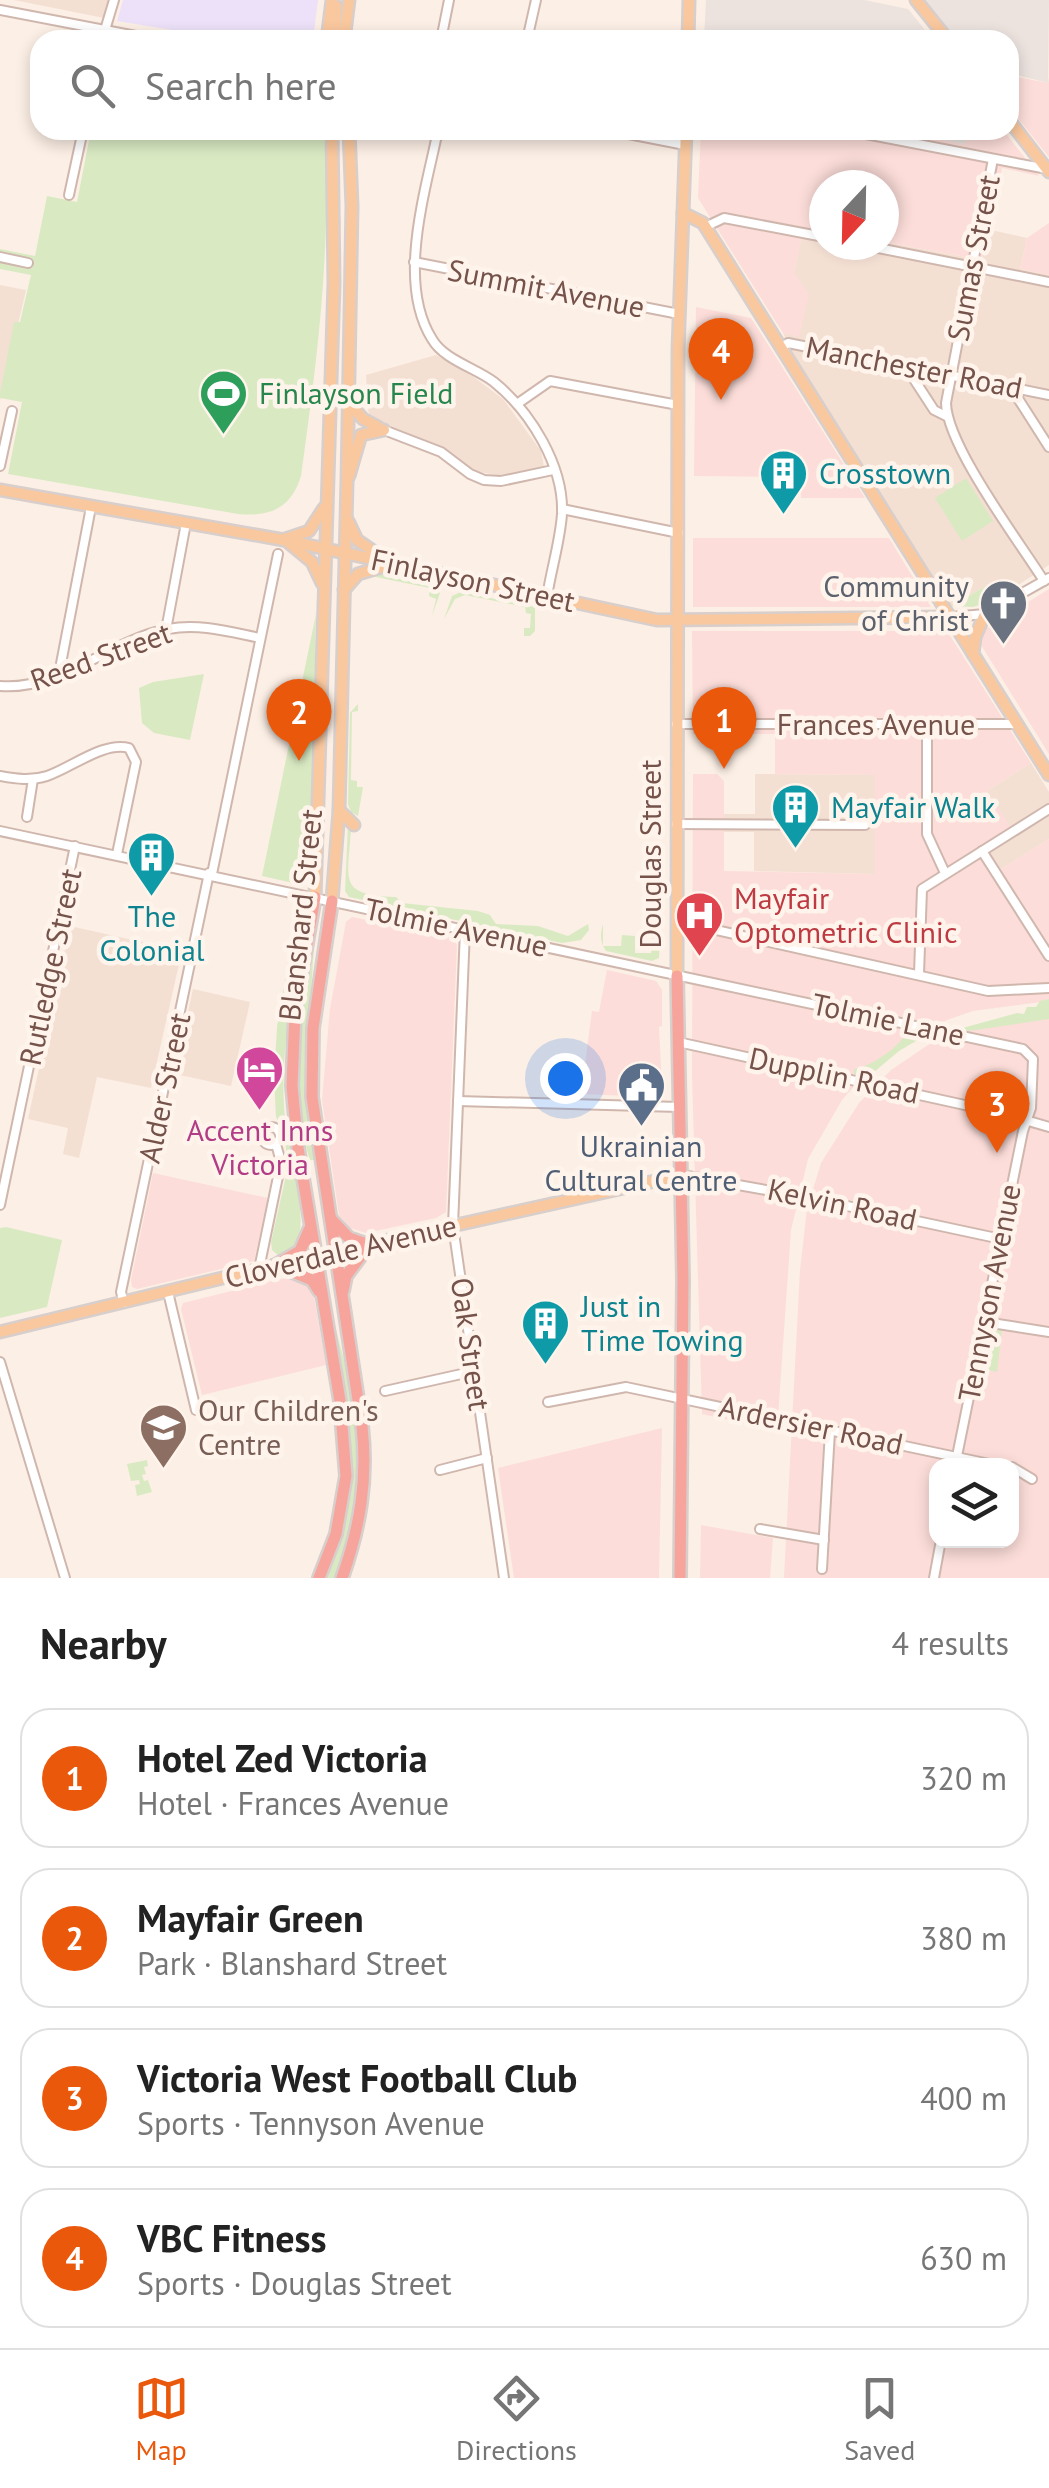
<!DOCTYPE html>
<meta charset="utf-8">
<style>
body{margin:0;font-family:"PT Sans",sans-serif;background:#f6f6f6;color:#222}
.controls{position:absolute;right:30px;bottom:30px;display:grid;overflow:hidden;border-radius:20px;box-shadow:0 5px 15px #0003}
.controls button{width:90px;height:90px;display:grid;place-items:center;padding:0;border:0;border-bottom:2px solid #e0e0e0;background:#fff;color:#222;font:50px sans-serif}
.compass{position:absolute;left:809px;top:170px;width:90px;height:90px;border-radius:50%;background:#fff;box-shadow:0 5px 15px #0003;rotate:202deg}
.you{position:absolute;left:565px;top:1078px;width:35px;height:35px;margin:-25px;border:8px solid #fff;border-radius:50%;background:#1a73e8;box-shadow:0 0 0 15px #1a73e833}
.badge{display:grid;place-items:center;width:65px;height:65px;border-radius:50%;background:#ea580c;color:#fff;font-size:32px;font-weight:700}
.pin{position:absolute;translate:-50% -82px;filter:drop-shadow(0 2px 5px #0008)}
.pin::after{content:'';position:absolute;top:52px;width:35px;height:30px;background:inherit;clip-path:polygon(0 0,100% 0,50% 100%)}
.list{margin:0;padding:0;list-style:none}
h2{display:flex;justify-content:space-between;align-items:center;height:130px;margin:0;padding:0 40px;font-size:42px}
h2 small{font-size:32px;font-weight:400;color:#767676}
.list li{display:grid;grid-template-columns:65px 1fr auto;gap:30px;align-items:center;box-sizing:border-box;height:140px;margin:0 20px 20px;padding:0 20px;border:2px solid #e0e0e0;border-radius:30px}
.list b{display:block;font-size:38px;white-space:nowrap}
.list p{margin:0;font-size:32px;white-space:nowrap;color:#767676}
.list em{font-size:32px;font-style:normal;color:#767676}
.icon{flex:none;width:55px;height:55px;fill:none;stroke:currentColor;stroke-width:2;stroke-linecap:round;stroke-linejoin:round}
.map{position:relative;flex:none;width:1049px;height:1578px;overflow:hidden}
.search{position:absolute;background:#fff;box-shadow:0 5px 15px #0003;left:30px;right:30px;top:30px;height:110px;display:flex;align-items:center;gap:25px;box-sizing:border-box;padding:0 35px;border-radius:30px;color:#767676;font-size:38px}
.sheet{height:770px;background:#fff}
nav{display:flex;justify-content:space-around;align-items:center;box-sizing:border-box;height:140px;border-top:2px solid #e0e0e0;background:#fff;font-size:28px;color:#767676}
nav a{display:grid;justify-items:center;gap:5px}
nav .on{color:#ea580c}
.map>svg:first-child{display:block}
.residential{fill:#f4dfd3}
.commercial{fill:#fcddd9;fill-rule:evenodd}
.industrial{fill:#ece3df}
.education{fill:#ece1f8}
.green{fill:#d9eac3}
.lines{fill:none;stroke-linecap:round;stroke-linejoin:round}
.minor-casing{stroke:#d0b7ae;stroke-width:12}
.major-casing{stroke:#d8cfcc;stroke-width:15}
.highway-casing{stroke:#d8cfcc;stroke-width:16}
.minor{stroke:#fff;stroke-width:8}
.major{stroke:#fac89e;stroke-width:10}
.highway{stroke:#f6a49c;stroke-width:11}
.labels{text-anchor:middle;stroke-width:9;stroke-linejoin:round;paint-order:stroke}
.street-label{font-size:30px;fill:#75524a;stroke:#fff4eb}
.leisure-label{font-size:30px;fill:#27864d;stroke:#fff4eb;text-anchor:start}
.culture-label{font-size:30px;fill:#0d838f;stroke:#fff4eb;text-anchor:start}
.worship-label{font-size:30px;fill:#5b616d;stroke:#fff4eb;text-anchor:end}
.health-label{font-size:30px;fill:#be3a42;stroke:#fff4eb;text-anchor:start}
.hotel-label{font-size:30px;fill:#b23c85;stroke:#fff4eb}
.service-label{font-size:30px;fill:#4e5e75;stroke:#fff4eb}
.education-label{font-size:30px;fill:#785e54;stroke:#fff4eb;text-anchor:start}
</style>
<div class="map">
<svg width="1049" height="1578" viewBox="0 0 1049 1578">
<rect width="100%" height="100%" fill="#fcefe5"/>
<g class="residential">
<polygon points="14,0 118,0 114,20"/>
<polygon points="804,227 824,231 824,245 884,245 884,242 981,260 991,230 1027,238 1020,269 1049,275 1049,565 995,600 986,586 951,606 793,354 783,333 799,336 794,272"/>
<polygon points="0,285 26,290 0,401"/>
<polygon points="436,355 471,375 503,399 541,451 544,467 502,476 474,471 438,445 369,418 366,375"/>
<polygon points="1031,763 1049,792 1049,839 995,873 984,856 987,791"/>
<polygon points="755,774 875,775 876,874 754,871 754,832 723,832 723,814 755,814"/>
<polygon points="70,926 182,951 151,1088 97,1077 79,1158 63,1154 68,1128 28,1119"/>
<polygon points="193,989 250,1002 231,1086 175,1074"/>
</g>
<g class="commercial">
<polygon points="1011,72 1017,77 1048,83 1049,77 1049,157 1009,107"/>
<polygon points="701,130 892,130 963,144 977,130 1003,130 1039,176 1002,168 982,260 884,242 884,185 824,185 824,231 804,228 794,272 809,294 799,337 783,333 698,198"/>
<polygon points="1049,223 1049,275 1020,269 1027,238"/>
<polygon points="696,307 751,318 865,498 801,498 800,477 694,476"/>
<polygon points="693,538 889,538 931,607 693,607"/>
<polygon points="1049,589 1049,754 978,640 982,631"/>
<polygon points="692,631 947,631 1031,763 987,791 1016,835 985,856 995,873 1049,839 1049,1001 973,1011 947,1020 901,1045 870,1068 842,1100 808,1159 791,1230 777,1431 702,1414 692,1075 693,774 717,774 724,781 724,871 875,874 875,775 775,774 775,734 693,734"/>
<polygon points="352,917 453,938 457,945 446,1212 436,1218 366,1233 350,1228 339,1215 322,1100 330,1009 346,922"/>
<polygon points="607,970 656,981 662,990 662,1026 659,1027 662,1088 655,1097 581,1094 592,1011 599,1012"/>
<path d="M1049,1018V1578H784L800,1270L807,1209L821,1163L859,1103L891,1070L928,1045L982,1026ZM936,1466H1012V1540H936Z"/>
<polygon points="153,1173 268,1198 254,1261 137,1289 132,1287 131,1280"/>
<polygon points="285,1278 305,1282 314,1296 326,1365 202,1395 181,1309 183,1303"/>
<polygon points="662,1428 659,1578 514,1578 498,1468"/>
<polygon points="701,1525 773,1538 770,1578 700,1578"/>
</g>
<g class="industrial">
<polygon points="706,0 864,0 908,9 933,40 704,40"/>
<polygon points="925,0 1049,0 1048,83 1009,73 1009,40 956,40"/>
<polygon points="892,130 977,130 963,144"/>
</g>
<polygon class="education" points="123,0 318,0 313,40 233,40 117,21"/>
<g class="green">
<path d="M91,130H324C332,247 317,361 301,476C291,509 269,517 238,514L8,474L22,402L0,398V393L14,322H20L31,275L0,269V249L35,256L47,196L77,202Z"/>
<polygon points="966,478 993,521 962,541 935,498"/>
<polygon points="374,572 437,586 440,593 432,616 436,599 429,596 430,588 366,575"/>
<polygon points="986,586 995,600 973,607 951,606"/>
<polygon points="461,592 535,607 535,631 530,636 524,636 524,628 530,628 531,614 526,613 525,607 465,595 455,599 444,619 452,596"/>
<polygon points="316,614 311,851 309,877 302,885 262,876"/>
<polygon points="204,674 190,740 154,733 142,723 139,688 153,682"/>
<polygon points="358,704 358,711 352,712 351,780 357,781 357,787 363,787 358,816 351,812 348,804 350,713"/>
<path d="M348,823L351,827C349,879 335,895 396,897L402,903L478,911L490,915L496,924L538,926L568,936L588,924L589,930L581,940L562,943L349,897L345,891Z"/>
<path d="M298,904L304,909V917C296,984 278,1049 285,1118C288,1147 311,1224 295,1246L278,1255L272,1250L271,1242L288,1167L284,1131L276,1117L274,1078L277,1027Z"/>
<path d="M646,914H661L659,958L652,961L606,951C600,942 600,934 603,924V946H621L622,935L635,936V953H651L655,918L646,917Z"/>
<path d="M314,946L306,1073L314,1160H310C287,1092 300,1015 314,946Z"/>
<polygon points="1049,999 1049,1019 969,1031 959,1029 1017,1013 1024,1014 1027,1007 1036,1007 1040,1001"/>
<path d="M908,1030L928,1034L899,1051L868,1077L854,1074V1069C869,1068 903,1045 908,1030Z"/>
<polygon points="6,1227 62,1240 47,1307 0,1318 0,1228"/>
<path d="M336,1330L349,1379L359,1446L357,1505L338,1578H327C351,1518 355,1464 345,1399C342,1378 333,1350 336,1330Z"/>
<polygon points="1002,1330 997,1372 984,1369 989,1338 995,1331"/>
<polygon points="147,1460 148,1466 144,1467 146,1474 142,1475 144,1481 148,1480 152,1492 137,1496 135,1485 140,1484 139,1480 131,1481 127,1464"/>
</g>
<g class="lines">
<defs>
<g id="minor">
<polyline points="0,10 157,40"/>
<polyline points="102,40 114,0"/>
<polyline points="441,40 449,0"/>
<polyline points="527,40 536,0"/>
<path d="M438,130C426,190 396,282 432,339C444,360 476,368 494,382C531,412 564,466 562,514C560,542 551,570 547,597"/>
<polyline points="608,130 685,145"/>
<polyline points="845,130 1047,169"/>
<path d="M993,159L946,403C947,446 1018,540 1044,581"/>
<polyline points="69,195 83,130"/>
<polyline points="705,227 724,218 824,237"/>
<polyline points="863,245 1049,282"/>
<polyline points="0,257 28,263"/>
<polyline points="414,262 679,314"/>
<polyline points="781,348 788,343 1049,395"/>
<polyline points="906,367 934,410 946,416"/>
<polyline points="1019,389 1017,397 1049,447"/>
<polyline points="517,404 550,381 678,405"/>
<polyline points="384,430 441,452 470,474 484,480 501,481 553,470"/>
<polyline points="0,466 12,411"/>
<polyline points="562,509 679,533"/>
<polyline points="951,617 985,614 1049,578"/>
<polyline points="166,630 186,523"/>
<polyline points="59,674 91,507"/>
<path d="M0,686C61,691 110,640 168,629C200,623 230,632 260,638"/>
<polyline points="676,724 1017,724"/>
<polyline points="927,726 927,834 945,873"/>
<path d="M0,776C16,779 31,781 47,776C71,768 104,741 129,748L136,762L117,854"/>
<polyline points="27,817 33,779"/>
<polyline points="676,824 865,825"/>
<polyline points="0,831 1023,1049 1033,1059 1031,1108 1023,1131 955,1466"/>
<polyline points="982,851 1049,956"/>
<polyline points="212,874 278,554"/>
<polyline points="676,921 988,991 1049,988"/>
<polyline points="465,930 453,1226 504,1578"/>
<polyline points="919,974 922,889 1049,809"/>
<polyline points="678,1042 1001,1113 1049,1127"/>
<polyline points="458,1101 679,1107"/>
<circle cx="271" cy="1136" r="9"/>
<polyline points="682,1175 805,1197 1001,1239"/>
<polyline points="0,1205 75,846"/>
<polyline points="259,1269 281,1162 276,1144"/>
<polyline points="168,1292 196,1410"/>
<polyline points="124,1303 121,1292 209,873"/>
<polyline points="985,1322 1049,1332"/>
<polyline points="0,1362 65,1578"/>
<polyline points="385,1391 475,1371"/>
<polyline points="548,1402 626,1387 999,1466"/>
<polyline points="1012,1467 1032,1479"/>
<polyline points="440,1470 487,1458"/>
<polyline points="760,1529 824,1540"/>
<polyline points="822,1569 830,1431"/>
<polyline points="934,1578 941,1540"/>
</g>
<g id="major">
<polyline points="916,0 948,40"/>
<polyline points="327,40 332,0"/>
<polyline points="335,40 336,6"/>
<polyline points="344,40 349,0"/>
<polyline points="688,40 689,0"/>
<polyline points="1009,120 1049,172"/>
<polyline points="683,213 703,223 1049,775"/>
<polyline points="348,402 363,419 378,427"/>
<polyline points="349,476 361,435 384,430"/>
<polyline points="0,490 284,540 657,620 951,617"/>
<polyline points="348,521 357,540 383,558"/>
<polyline points="285,539 309,531 324,508"/>
<polyline points="289,543 312,562 322,583"/>
<polyline points="344,590 358,574 388,565"/>
<polyline points="973,654 975,637 985,614"/>
<polyline points="339,810 354,825"/>
<polyline points="315,897 334,283 332,130"/>
<polyline points="332,901 339,810 347,481 352,206 349,130"/>
<polyline points="677,976 678,350 686,130"/>
<polyline points="0,1332 276,1265 682,1175"/>
</g>
<g id="highway">
<polyline points="315,897 295,1012 292,1086 298,1148 340,1401 346,1476 336,1534 319,1578"/>
<path d="M332,901L313,1028L312,1097L362,1426C368,1480 360,1527 342,1578"/>
<polyline points="677,976 683,1280 680,1578"/>
<polyline points="331,1219 349,1238 369,1245 346,1276 343,1291"/>
<polyline points="276,1265 312,1280 319,1291"/>
<polyline points="276,1265 300,1251 309,1230"/>
</g>
</defs>
<use href="#minor" class="minor-casing"/>
<use href="#major" class="major-casing"/>
<use href="#highway" class="highway-casing"/>
<use href="#minor" class="minor"/>
<use href="#major" class="major"/>
<use href="#highway" class="highway"/>
</g>
<defs>
<symbol id="stadium-pin" viewBox="-11 -11 22 30"><path d="M0 17L-7.5 6A9.5 9.5 0 1 1 7.5 6Z" fill="#2e9e5b" stroke="#fff4eb"/><path d="M0-5a6.5 5 0 1 0 0 10a6.5 5 0 1 0 0-10ZM-3.5-1.8h7v3.6h-7Z" fill="#fff"/></symbol>
<symbol id="building-pin" viewBox="-11 -11 22 30"><path d="M0 17L-7.5 6A9.5 9.5 0 1 1 7.5 6Z" fill="#0f9aa8" stroke="#fff4eb"/><path d="M-4-6H4V6H1V3H-1V6H-4ZM-2.5-4.3h1.7v1.8h-1.7ZM.8-4.3h1.7v1.8H.8ZM-2.5-1h1.7V.8h-1.7ZM.8-1h1.7V.8H.8Z" fill="#fff"/></symbol>
<symbol id="church-pin" viewBox="-11 -11 22 30"><path d="M0 17L-7.5 6A9.5 9.5 0 1 1 7.5 6Z" fill="#6b7280" stroke="#fff4eb"/><path d="M-1.2-6h2.4v3.5h3.3v2.4h-3.3V6h-2.4V-.1h-3.3v-2.4h3.3Z" fill="#fff"/></symbol>
<symbol id="hospital-pin" viewBox="-11 -11 22 30"><path d="M0 17L-7.5 6A9.5 9.5 0 1 1 7.5 6Z" fill="#e0444e" stroke="#fff4eb"/><path d="M-5-5h3v3.5h4V-5h3V5h-3V1.5h-4V5h-3Z" fill="#fff"/></symbol>
<symbol id="hotel-pin" viewBox="-11 -11 22 30"><path d="M0 17L-7.5 6A9.5 9.5 0 1 1 7.5 6Z" fill="#d1479c" stroke="#fff4eb"/><path d="M-6-4.5h1.5V1H6V5H4.5V3h-9V5H-6ZM-4 0a1.8 1.8 0 1 1 3.6 0ZM.5 0V-2.5h3Q6-2.5 6 0Z" fill="#fff"/></symbol>
<symbol id="civic-pin" viewBox="-11 -11 22 30"><path d="M0 17L-7.5 6A9.5 9.5 0 1 1 7.5 6Z" fill="#5c6f8a" stroke="#fff4eb"/><path d="M-.6-6.5H3V-4.5H.6V-3L4-1V1h2V6H-6V1h2V-1L-.6-3ZM-1.2 2.5V6h2.4V2.5Z" fill="#fff"/></symbol>
<symbol id="school-pin" viewBox="-11 -11 22 30"><path d="M0 17L-7.5 6A9.5 9.5 0 1 1 7.5 6Z" fill="#8d6e63" stroke="#fff4eb"/><path d="M0-5L7-2L0 1L-7-2ZM-4 1L0 2.5L4 1V4Q0 6-4 4Z" fill="#fff"/></symbol>
</defs>
<g fill-rule="evenodd">
<use href="#stadium-pin" x="196" y="366" width="55" height="75"/>
<use href="#building-pin" x="756" y="446" width="55" height="75"/>
<use href="#church-pin" x="976" y="576" width="55" height="75"/>
<use href="#building-pin" x="768" y="780" width="55" height="75"/>
<use href="#building-pin" x="124" y="828" width="55" height="75"/>
<use href="#hospital-pin" x="672" y="888" width="55" height="75"/>
<use href="#hotel-pin" x="232" y="1042" width="55" height="75"/>
<use href="#civic-pin" x="614" y="1058" width="55" height="75"/>
<use href="#building-pin" x="518" y="1296" width="55" height="75"/>
<use href="#school-pin" x="136" y="1400" width="55" height="75"/>
</g>
<g class="labels">
<g class="street-label">
<text transform="translate(974 258) rotate(-79)" y="10">Sumas Street</text>
<text transform="translate(546 289) rotate(11)" y="10">Summit Avenue</text>
<text transform="translate(914 368) rotate(11)" y="10">Manchester Road</text>
<text transform="translate(473 581) rotate(12)" y="10">Finlayson Street</text>
<text transform="translate(101 657) rotate(-20)" y="10">Reed Street</text>
<text x="876" y="735">Frances Avenue</text>
<text transform="translate(651 854) rotate(-90)" y="10">Douglas Street</text>
<text transform="translate(301 915) rotate(-84)" y="10">Blanshard Street</text>
<text transform="translate(456 928) rotate(12)" y="10">Tolmie Avenue</text>
<text transform="translate(51 967) rotate(-78)" y="10">Rutledge Street</text>
<text transform="translate(888 1020) rotate(12)" y="10">Tolmie Lane</text>
<text transform="translate(834 1076) rotate(12)" y="10">Dupplin Road</text>
<text transform="translate(165 1088) rotate(-78)" y="10">Alder Street</text>
<text transform="translate(842 1205) rotate(12)" y="10">Kelvin Road</text>
<text transform="translate(341 1252) rotate(-13)" y="10">Cloverdale Avenue</text>
<text transform="translate(990 1293) rotate(-79)" y="10">Tennyson Avenue</text>
<text transform="translate(470 1344) rotate(82)" y="10">Oak Street</text>
<text transform="translate(811 1426) rotate(12)" y="10">Ardersier Road</text>
</g>
<g class="leisure-label">
<text x="259" y="404">Finlayson Field</text>
</g>
<g class="culture-label">
<text x="819" y="484">Crosstown</text>
<text x="831" y="818">Mayfair Walk</text>
<text x="152" y="927" text-anchor="middle">The<tspan x="152" dy="34">Colonial</tspan></text>
<text x="581" y="1317">Just in<tspan x="581" dy="34">Time Towing</tspan></text>
</g>
<g class="worship-label">
<text x="969" y="597">Community<tspan x="969" dy="34">of Christ</tspan></text>
</g>
<g class="health-label">
<text x="734" y="909">Mayfair<tspan x="734" dy="34">Optometric Clinic</tspan></text>
</g>
<g class="hotel-label">
<text x="260" y="1141">Accent Inns<tspan x="260" dy="34">Victoria</tspan></text>
</g>
<g class="service-label">
<text x="641" y="1157">Ukrainian<tspan x="641" dy="34">Cultural Centre</tspan></text>
</g>
<g class="education-label">
<text x="198" y="1421">Our Children's<tspan x="198" dy="34">Centre</tspan></text>
</g>
</g>
</svg>
<div class="controls">
<button><svg class="icon" aria-label="layers" viewBox="0 0 24 24"><path d="M12 4l9 5-9 5-9-5zM3 14l9 5 9-5"/></svg></button>
</div>
<svg class="compass" viewBox="-18 -18 36 36"><path d="M0-13l5 13h-10z" fill="#e53935"/><path d="M0 13l5-13h-10z" fill="#767676"/></svg>
<div class="you"></div>
<div class="pin badge" style="left:724px;top:769px">1</div>
<div class="pin badge" style="left:299px;top:761px">2</div>
<div class="pin badge" style="left:997px;top:1153px">3</div>
<div class="pin badge" style="left:721px;top:400px">4</div>
<div class="search"><svg class="icon" aria-label="search" viewBox="0 0 24 24"><circle cx="10" cy="10" r="6"/><path d="M15 15l6 6"/></svg>Search here</div>
</div>
<section class="sheet">
<h2>Nearby<small>4 results</small></h2>
<ul class="list">
<li><span class="badge">1</span><div><b>Hotel Zed Victoria</b><p>Hotel · Frances Avenue</p></div><em>320 m</em></li>
<li><span class="badge">2</span><div><b>Mayfair Green</b><p>Park · Blanshard Street</p></div><em>380 m</em></li>
<li><span class="badge">3</span><div><b>Victoria West Football Club</b><p>Sports · Tennyson Avenue</p></div><em>400 m</em></li>
<li><span class="badge">4</span><div><b>VBC Fitness</b><p>Sports · Douglas Street</p></div><em>630 m</em></li>
</ul>
</section>
<nav>
<a class="on"><svg class="icon" aria-label="map" viewBox="0 0 24 24"><path d="M3 6l6-2 6 2 6-2v14l-6 2-6-2-6 2zM9 4v14M15 6v14"/></svg>Map</a>
<a><svg class="icon" aria-label="directions" viewBox="0 0 24 24"><path d="M12 3l9 9-9 9-9-9zM9 14v-3h6M13 9l2 2-2 2"/></svg>Directions</a>
<a><svg class="icon" aria-label="saved" viewBox="0 0 24 24"><path d="M7 4h10v16l-5-4-5 4z"/></svg>Saved</a>
</nav>
